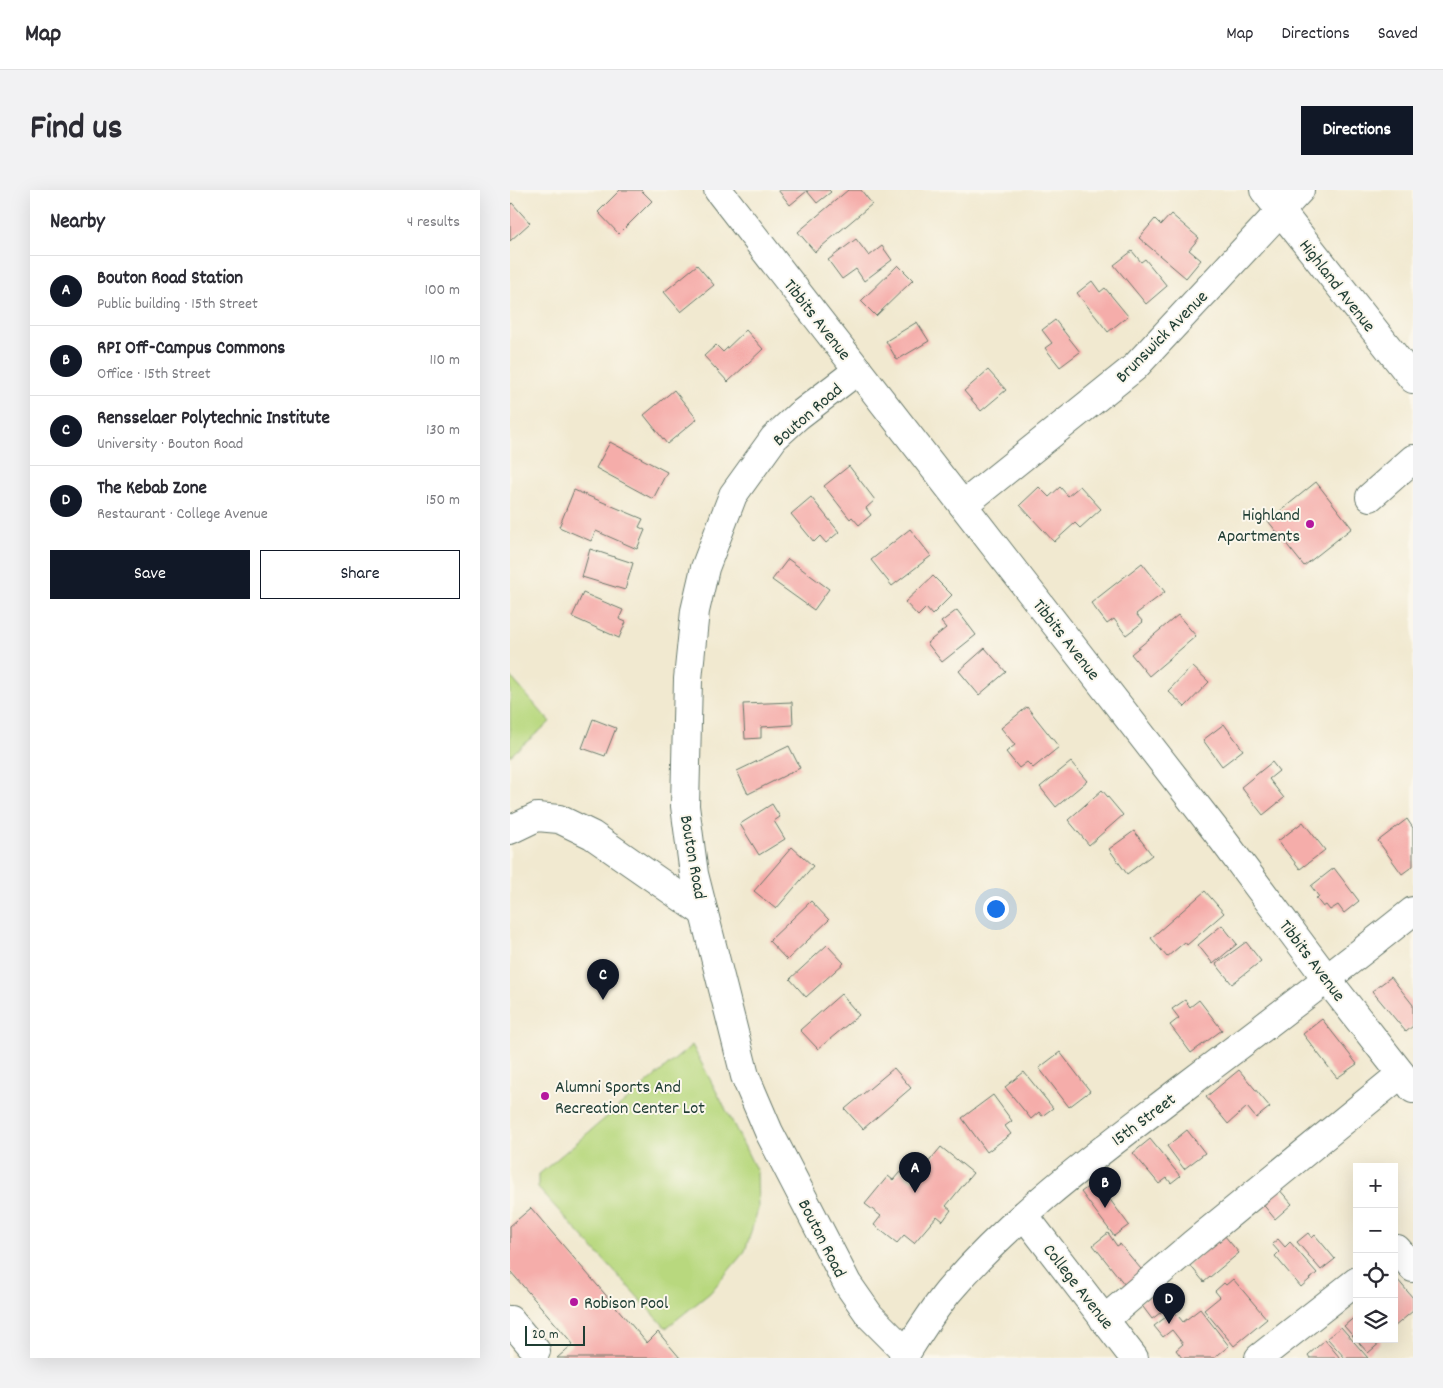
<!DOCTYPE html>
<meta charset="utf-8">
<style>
body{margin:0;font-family:Dekko,sans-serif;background:#f2f2f3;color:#2b2b33}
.controls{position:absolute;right:15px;bottom:15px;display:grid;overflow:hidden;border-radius:0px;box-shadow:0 5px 20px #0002}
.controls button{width:45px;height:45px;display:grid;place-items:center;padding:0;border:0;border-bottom:1px solid #e1e1e2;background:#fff;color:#2b2b33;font:25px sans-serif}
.scale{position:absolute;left:15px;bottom:12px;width:60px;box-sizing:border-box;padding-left:5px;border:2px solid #1f3d34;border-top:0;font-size:14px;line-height:18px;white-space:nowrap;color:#1f3d34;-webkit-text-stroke:4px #fbf7ec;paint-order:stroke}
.you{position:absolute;left:485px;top:718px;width:18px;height:18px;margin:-12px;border:4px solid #fff;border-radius:50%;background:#1a73e8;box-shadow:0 0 0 8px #1a73e833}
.badge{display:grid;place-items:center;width:32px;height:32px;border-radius:50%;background:#111827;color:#fff;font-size:16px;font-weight:700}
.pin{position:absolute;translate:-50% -41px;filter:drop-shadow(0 1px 2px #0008)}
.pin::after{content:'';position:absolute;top:26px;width:18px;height:15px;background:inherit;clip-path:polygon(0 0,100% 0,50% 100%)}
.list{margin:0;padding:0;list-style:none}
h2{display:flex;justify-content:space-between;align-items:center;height:65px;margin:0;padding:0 20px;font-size:21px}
h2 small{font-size:16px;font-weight:400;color:#7c7c81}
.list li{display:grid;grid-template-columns:32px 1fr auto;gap:15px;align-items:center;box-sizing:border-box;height:70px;padding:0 20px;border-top:1px solid #e1e1e2}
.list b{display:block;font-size:19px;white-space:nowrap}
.list p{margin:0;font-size:16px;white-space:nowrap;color:#7c7c81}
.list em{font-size:16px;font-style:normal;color:#7c7c81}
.actions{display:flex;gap:10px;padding:15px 20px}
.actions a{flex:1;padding:11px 0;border:1px solid #111827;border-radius:0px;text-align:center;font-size:18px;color:#111827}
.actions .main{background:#111827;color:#fff}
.icon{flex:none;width:28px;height:28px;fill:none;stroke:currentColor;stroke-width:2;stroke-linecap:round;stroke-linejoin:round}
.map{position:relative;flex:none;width:903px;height:1168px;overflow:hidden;border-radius:0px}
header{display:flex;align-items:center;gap:30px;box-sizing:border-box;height:70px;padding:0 25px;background:#fff;border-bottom:1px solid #e1e1e2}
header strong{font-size:24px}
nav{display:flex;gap:28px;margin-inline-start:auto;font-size:18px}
.intro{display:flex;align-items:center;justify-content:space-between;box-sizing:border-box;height:120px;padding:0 30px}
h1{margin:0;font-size:35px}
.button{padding:12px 22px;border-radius:0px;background:#111827;color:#fff;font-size:18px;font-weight:700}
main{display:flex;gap:30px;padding:0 30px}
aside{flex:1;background:#fff;border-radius:0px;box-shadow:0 5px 20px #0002}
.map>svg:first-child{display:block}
.green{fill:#b8d87e;stroke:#6c8a59}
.building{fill:#f5adaa}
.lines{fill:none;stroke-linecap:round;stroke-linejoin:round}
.minor-casing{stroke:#68796b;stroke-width:30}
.minor{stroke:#fff;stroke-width:28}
.poi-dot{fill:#b5179e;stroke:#fbf7ec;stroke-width:2}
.labels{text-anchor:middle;stroke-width:4;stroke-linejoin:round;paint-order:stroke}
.street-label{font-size:18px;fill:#1f3d34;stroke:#fbf7ec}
.poi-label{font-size:18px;fill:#1f3d34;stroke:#fbf7ec;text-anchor:start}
</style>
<header>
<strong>Map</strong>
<nav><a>Map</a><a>Directions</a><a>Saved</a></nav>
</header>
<div class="intro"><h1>Find us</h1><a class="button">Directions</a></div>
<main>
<aside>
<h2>Nearby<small>4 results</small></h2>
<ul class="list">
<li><span class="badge">A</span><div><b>Bouton Road Station</b><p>Public building · 15th Street</p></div><em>100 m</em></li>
<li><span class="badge">B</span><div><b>RPI Off-Campus Commons</b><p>Office · 15th Street</p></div><em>110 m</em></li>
<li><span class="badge">C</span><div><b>Rensselaer Polytechnic Institute</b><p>University · Bouton Road</p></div><em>130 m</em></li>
<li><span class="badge">D</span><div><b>The Kebab Zone</b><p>Restaurant · College Avenue</p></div><em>150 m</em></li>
</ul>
<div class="actions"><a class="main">Save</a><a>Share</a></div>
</aside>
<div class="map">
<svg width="903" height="1168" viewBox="0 0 903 1168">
<rect width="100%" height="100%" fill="#fbf7ec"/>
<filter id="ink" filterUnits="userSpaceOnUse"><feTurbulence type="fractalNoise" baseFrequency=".02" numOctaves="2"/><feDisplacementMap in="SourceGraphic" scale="10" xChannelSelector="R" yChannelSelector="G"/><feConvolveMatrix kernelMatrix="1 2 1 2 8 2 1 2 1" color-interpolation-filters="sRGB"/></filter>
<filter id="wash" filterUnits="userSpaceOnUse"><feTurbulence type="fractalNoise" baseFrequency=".0096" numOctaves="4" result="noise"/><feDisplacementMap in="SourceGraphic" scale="20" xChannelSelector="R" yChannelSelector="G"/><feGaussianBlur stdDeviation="1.12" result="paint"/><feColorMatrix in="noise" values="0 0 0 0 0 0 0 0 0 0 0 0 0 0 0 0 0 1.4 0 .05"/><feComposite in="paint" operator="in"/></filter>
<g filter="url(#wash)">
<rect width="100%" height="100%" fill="#f1e9d0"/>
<g class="green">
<polygon points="0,486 40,532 0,566"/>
<polygon points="182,855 224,935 247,982 248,1019 235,1061 200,1103 156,1138 28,998 28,985"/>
</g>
<g id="blocks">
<g class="building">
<polygon points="110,0 131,0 142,11 109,44 88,22"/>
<polygon points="268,0 319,0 321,2 307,13 297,1 280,15"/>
<polygon points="338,0 351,0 362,14 305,62 288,42"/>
<polygon points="2,13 20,33 0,51 0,15"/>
<polygon points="661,24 689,48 679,60 691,70 676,88 629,48 645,29 651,35"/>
<polygon points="346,49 359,66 372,56 382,70 354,91 346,79 332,89 318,70"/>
<polygon points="622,61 631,72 635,69 657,96 636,114 604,75"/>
<polygon points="187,75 204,95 171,122 154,102"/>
<polygon points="388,75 403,90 366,126 351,111"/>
<polygon points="582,91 590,102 595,98 618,126 598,142 567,103"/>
<polygon points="545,130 570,162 550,177 535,158 542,153 532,140"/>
<polygon points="407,132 419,151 387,170 376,151"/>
<polygon points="236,140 253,159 218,192 194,166 206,155 213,162"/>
<polygon points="478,180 496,200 471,221 454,201"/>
<polygon points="164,200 187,229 157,254 134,225"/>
<polygon points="100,252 157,282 143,309 86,278"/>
<polygon points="339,276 365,310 356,318 361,325 349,335 342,327 340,329 314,296"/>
<polygon points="806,292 842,338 794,376 758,331"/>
<polygon points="570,296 591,319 570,338 565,333 544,352 510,315 529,297 539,307 550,297 558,306"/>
<polygon points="64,300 133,329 129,337 135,340 127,359 86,341 81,351 49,337"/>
<polygon points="301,307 329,342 316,353 310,346 304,352 281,324"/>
<polygon points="400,339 421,366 382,396 361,370"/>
<polygon points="80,359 123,373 115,400 72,387"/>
<polygon points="278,369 319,399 304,420 262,390"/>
<polygon points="632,373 655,402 626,424 633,432 616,445 604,429 597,434 581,413"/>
<polygon points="423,386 442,405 422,425 416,418 408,426 395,412"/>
<polygon points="73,403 113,420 109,429 116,432 109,448 62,427"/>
<polygon points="447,420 466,445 432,472 417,453 436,438 431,432"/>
<polygon points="668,425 686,446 639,486 621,464"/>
<polygon points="475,458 496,482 469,505 449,481"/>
<polygon points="682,476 699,492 675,517 658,501"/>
<polygon points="282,512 283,535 251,537 251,548 235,549 233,514"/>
<polygon points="517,517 549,557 523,578 517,572 509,578 496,562 505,555 491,538"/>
<polygon points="83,529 106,538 95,566 72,558"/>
<polygon points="714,534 733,560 712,576 693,550"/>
<polygon points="279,556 290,578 238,604 227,581"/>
<polygon points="561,572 577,591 546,617 530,597"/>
<polygon points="762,572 769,581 759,589 774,608 753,625 731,597"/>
<polygon points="592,600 613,625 579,655 558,630"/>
<polygon points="262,614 270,627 264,631 275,649 249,665 230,634"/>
<polygon points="897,629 903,638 903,676 892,684 868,651"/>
<polygon points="793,632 815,660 790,679 768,651"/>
<polygon points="624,641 642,665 617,684 599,659"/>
<polygon points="282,657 303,676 266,719 244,701"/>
<polygon points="824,678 849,711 834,723 828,715 820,720 816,715 813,717 806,708 809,707 801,696"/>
<polygon points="695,701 714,723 677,755 675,752 657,767 641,748"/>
<polygon points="301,711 319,730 277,770 259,751"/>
<polygon points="712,735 727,754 703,774 688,755"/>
<polygon points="736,752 751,771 722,794 706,774"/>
<polygon points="317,755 334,773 296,807 280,789"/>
<polygon points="881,787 903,815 903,836 896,842 862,801"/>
<polygon points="331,804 349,825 308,859 290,840"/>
<polygon points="675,810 680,817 689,810 712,840 681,863 660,835 669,828 662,819"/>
<polygon points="812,829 847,874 827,888 793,844"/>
<polygon points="550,862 580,901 559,917 529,878"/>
<polygon points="384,878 401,898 353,939 335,919"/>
<polygon points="729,880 760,917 746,928 737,917 718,934 696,907"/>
<polygon points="514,882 543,918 532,926 529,922 521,929 495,897"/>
<polygon points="483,905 502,931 495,936 501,944 477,962 452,928"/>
<polygon points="677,940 695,963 674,979 657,956"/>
<polygon points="640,949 670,986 661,993 657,988 649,994 623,963"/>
<polygon points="431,957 463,983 436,1016 441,1020 433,1031 427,1026 404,1053 394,1045 387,1053 364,1035 371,1026 355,1014 378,986 383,990 390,982 402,992"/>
<polygon points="586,991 619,1035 604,1046 571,1002"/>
<polygon points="767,997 782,1014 765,1029 751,1012"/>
<polygon points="21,1018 137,1153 148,1142 170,1168 47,1168 63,1154 0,1081 0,1036"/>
<polygon points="598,1043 607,1056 610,1054 636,1085 619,1100 583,1055"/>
<polygon points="798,1043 802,1048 805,1045 825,1069 811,1080 787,1052"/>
<polygon points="714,1045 729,1063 694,1092 679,1074"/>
<polygon points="768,1049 775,1057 780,1052 807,1083 791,1097 765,1066 769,1062 762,1054"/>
<polygon points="723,1089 757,1129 724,1156 694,1120 710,1107 705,1101 714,1093 716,1095"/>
<polygon points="887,1089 903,1108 903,1121 884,1137 884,1092"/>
<polygon points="649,1098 662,1114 642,1129 630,1113"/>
<polygon points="690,1119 719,1156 704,1168 672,1168 666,1160 673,1154 662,1140 653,1147 644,1136 664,1121 673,1132"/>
<polygon points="847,1125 847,1149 869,1149 871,1152 858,1163 834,1136"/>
<polygon points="831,1137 858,1168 835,1168 817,1148"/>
<polygon points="815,1150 830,1168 800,1168 798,1165"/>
</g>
</g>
</g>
<g filter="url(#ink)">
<use href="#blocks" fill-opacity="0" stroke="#68796b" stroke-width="1"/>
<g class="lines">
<defs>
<g id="minor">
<polyline points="208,0 713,650 817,789 903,899"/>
<polyline points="754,0 903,189"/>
<polyline points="348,180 288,226 264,248 223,305 195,378 185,421 178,489 175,616 184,684 235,886 259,942 337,1093 360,1126 396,1162"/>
<polyline points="860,307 903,269"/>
<polyline points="453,315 625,177 790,0"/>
<polyline points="0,640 27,627 49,629 82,645 194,723"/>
<polyline points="514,1025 624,1168"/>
<polyline points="887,1059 903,1078"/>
<polyline points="0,1130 26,1161"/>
<polyline points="594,1130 683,1054 891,884"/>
<path d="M393,1168C407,1146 421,1123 438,1102C505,1023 590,962 672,899C749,841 827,782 903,721"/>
<polyline points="749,1168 847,1091"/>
</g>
</defs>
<use href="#minor" class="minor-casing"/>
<use href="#minor" class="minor"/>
</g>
</g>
<g class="poi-dot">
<circle cx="800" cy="334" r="5"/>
<circle cx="35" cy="906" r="5"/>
<circle cx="64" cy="1112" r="5"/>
</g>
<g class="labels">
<g class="street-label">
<text transform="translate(828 95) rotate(52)" y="6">Highland Avenue</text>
<text transform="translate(308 129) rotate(52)" y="6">Tibbits Avenue</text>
<text transform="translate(651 146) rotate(-45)" y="6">Brunswick Avenue</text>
<text transform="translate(297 224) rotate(-41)" y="6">Bouton Road</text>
<text transform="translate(557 449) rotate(52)" y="6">Tibbits Avenue</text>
<text transform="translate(184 667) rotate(80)" y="6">Bouton Road</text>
<text transform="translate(803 770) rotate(53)" y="6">Tibbits Avenue</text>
<text transform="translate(633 929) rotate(-37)" y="6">15th Street</text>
<text transform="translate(313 1048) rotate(63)" y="6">Bouton Road</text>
<text transform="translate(569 1096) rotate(52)" y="6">College Avenue</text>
</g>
<g class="poi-label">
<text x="790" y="330" text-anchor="end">Highland<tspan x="790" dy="21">Apartments</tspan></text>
<text x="45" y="902">Alumni Sports And<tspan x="45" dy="21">Recreation Center Lot</tspan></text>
<text x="74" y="1118">Robison Pool</text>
</g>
</g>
</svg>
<div class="controls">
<button>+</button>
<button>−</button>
<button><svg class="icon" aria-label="locate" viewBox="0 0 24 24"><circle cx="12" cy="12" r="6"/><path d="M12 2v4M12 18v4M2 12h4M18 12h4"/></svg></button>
<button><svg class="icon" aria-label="layers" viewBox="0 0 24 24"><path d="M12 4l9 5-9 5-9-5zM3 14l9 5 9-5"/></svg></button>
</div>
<div class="scale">20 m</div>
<div class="you"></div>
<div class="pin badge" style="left:405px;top:1003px">A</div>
<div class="pin badge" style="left:595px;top:1018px">B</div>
<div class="pin badge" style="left:93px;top:810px">C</div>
<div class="pin badge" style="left:659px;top:1134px">D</div>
</div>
</main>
